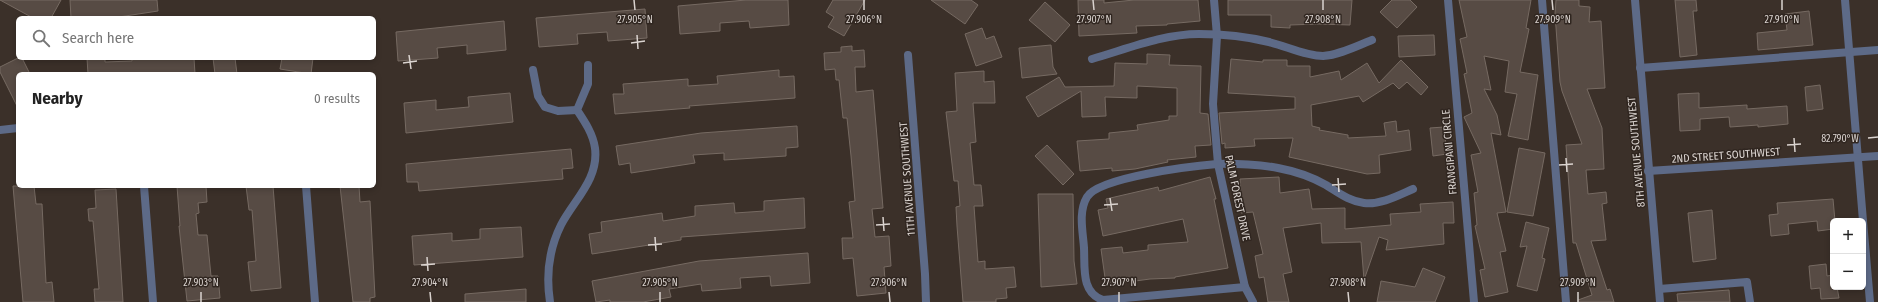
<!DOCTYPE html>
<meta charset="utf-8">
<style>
body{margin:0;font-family:"Fira Sans Condensed",sans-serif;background:#f2f2f2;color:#222}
.controls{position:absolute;right:12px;bottom:12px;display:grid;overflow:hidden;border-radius:6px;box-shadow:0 2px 6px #0003}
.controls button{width:36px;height:36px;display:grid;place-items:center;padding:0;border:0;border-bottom:1px solid #e0e0e0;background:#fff;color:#222;font:20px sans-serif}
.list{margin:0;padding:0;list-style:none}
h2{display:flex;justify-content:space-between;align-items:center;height:52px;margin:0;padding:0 16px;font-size:17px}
h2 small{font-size:13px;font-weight:400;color:#767676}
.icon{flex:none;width:22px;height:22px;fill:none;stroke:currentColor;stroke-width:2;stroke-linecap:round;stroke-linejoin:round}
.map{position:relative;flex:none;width:1878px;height:302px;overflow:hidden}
.search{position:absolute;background:#fff;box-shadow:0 2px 6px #0003;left:16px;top:16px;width:360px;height:44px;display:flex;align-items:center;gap:10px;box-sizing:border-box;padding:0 14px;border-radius:6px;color:#767676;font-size:15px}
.panel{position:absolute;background:#fff;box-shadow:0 2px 6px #0003;left:16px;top:72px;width:360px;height:116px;border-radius:6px}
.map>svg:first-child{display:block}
.building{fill:#574b44;stroke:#766a62}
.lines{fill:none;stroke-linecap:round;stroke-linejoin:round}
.service{stroke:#5d6a87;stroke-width:8}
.minor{stroke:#5d6a87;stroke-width:8}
.tertiary{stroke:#5d6a87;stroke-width:8}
.ticks{fill:none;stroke:#dad3cf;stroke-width:1.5}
.labels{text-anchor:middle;stroke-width:3;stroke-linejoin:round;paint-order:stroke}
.street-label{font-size:11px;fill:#dad3cf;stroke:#302620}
.ticks-label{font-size:10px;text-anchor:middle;fill:#dad3cf;stroke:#302620;stroke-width:3;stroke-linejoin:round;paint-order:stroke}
</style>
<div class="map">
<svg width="1878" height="302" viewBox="0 0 1878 302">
<rect width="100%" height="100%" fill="#3b3029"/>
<g class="building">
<polygon points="0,0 61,0 51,18 33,18"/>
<polygon points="70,0 157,0 158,11 112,18 71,18"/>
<polygon points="746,0 788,0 789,25 750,28 749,21 720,23 720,31 680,34 678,6"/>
<polygon points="833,0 865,0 844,36 828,27 834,17 826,12"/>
<polygon points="931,0 971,0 978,5 965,24"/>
<polygon points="1078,0 1104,0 1104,3 1134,0 1198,0 1200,21 1167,24 1167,25 1136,26 1137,33 1079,36"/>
<polygon points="1228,0 1352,0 1350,25 1319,24 1290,25 1290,28 1271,27 1271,15 1228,15"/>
<polygon points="1392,0 1410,0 1417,7 1397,28 1380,12"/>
<polygon points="1459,0 1531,0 1526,28 1529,29 1520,72 1538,75 1528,140 1508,136 1517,94 1505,92 1509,61 1484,56 1491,90 1484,89 1497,115 1501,135 1491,133 1506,212 1497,213 1506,251 1500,252 1508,292 1485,297 1480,270 1485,269 1475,226 1477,225 1474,193 1478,192 1471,155 1481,153 1464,117 1472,113 1464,74 1467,73 1460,39 1467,37"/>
<polygon points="1556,0 1579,0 1579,6 1590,7 1589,22 1601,21 1605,88 1587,89 1602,128 1604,169 1586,170 1588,194 1606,192 1607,203 1602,204 1606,240 1591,241 1607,290 1610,289 1614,302 1578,302 1578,300 1592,295 1576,243 1573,243 1566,145 1582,144 1562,91 1560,82 1555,14"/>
<polygon points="1675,0 1696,0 1697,11 1693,11 1697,55 1680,57"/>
<polygon points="1045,2 1070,25 1055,42 1029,20"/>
<polygon points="645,9 647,38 608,41 607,32 577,34 578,44 539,47 536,18"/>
<polygon points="1809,11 1813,45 1758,50 1757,33 1787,30 1785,14"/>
<polygon points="504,21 506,50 467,54 467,45 437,48 438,58 398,61 396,32"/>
<polygon points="982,28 986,39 994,36 1002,57 976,66 965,34"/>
<polygon points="1434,35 1435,55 1399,57 1398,36"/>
<polygon points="1051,45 1053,67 1057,74 1022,78 1019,48"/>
<polygon points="852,46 852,51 864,50 865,67 855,67 856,92 873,90 883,208 872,209 875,237 889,236 891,266 884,267 886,293 857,296 853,258 843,259 842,238 853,238 849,202 855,201 851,156 847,118 843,118 839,80 836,80 835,69 825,70 824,53 841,52 841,47"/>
<polygon points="1147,54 1170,55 1169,65 1201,66 1200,113 1208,114 1211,145 1195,146 1196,157 1167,160 1168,162 1135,169 1112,171 1112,168 1080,171 1077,141 1109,139 1109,133 1138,130 1137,125 1169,120 1169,116 1177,116 1177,88 1137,86 1137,98 1105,97 1106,116 1082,117 1081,91 1038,117 1026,97 1059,77 1065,87 1114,86 1115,63 1147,64"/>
<polygon points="18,58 22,58 30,74 18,74 18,108 0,72 0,67"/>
<polygon points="87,58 105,58 105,62 132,61 132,58 194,58 195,74 88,74"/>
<polygon points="213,58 235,58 237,74 215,74"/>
<polygon points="282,58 313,58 311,74 280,69"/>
<polygon points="1231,59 1263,62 1263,60 1287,60 1287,66 1310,66 1310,77 1339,71 1341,80 1367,63 1379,83 1401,60 1428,87 1421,95 1407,82 1399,89 1393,83 1363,102 1359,96 1311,105 1312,126 1320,128 1319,130 1348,135 1348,138 1386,136 1384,123 1396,121 1397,132 1409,130 1411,150 1379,155 1380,173 1367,174 1289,157 1293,138 1254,139 1255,146 1225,148 1225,143 1222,144 1219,113 1295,109 1295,97 1228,93"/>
<polygon points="779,70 779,77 794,76 795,98 689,106 690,108 615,114 613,94 624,94 623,84 688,79 688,86 718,84 717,76"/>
<polygon points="984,71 984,82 994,81 995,103 973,103 976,142 970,143 974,185 981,185 983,206 974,206 978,262 985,261 985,269 1014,267 1016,287 1006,288 1007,298 996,299 996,302 963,302 957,226 956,207 960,206 958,181 954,181 946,112 957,111 955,73"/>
<polygon points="1820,85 1823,109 1807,111 1805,87"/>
<polygon points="510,93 513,122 406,133 404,103 436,100 436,110 469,107 468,97"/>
<polygon points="1699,93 1699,108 1747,105 1747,109 1787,106 1788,124 1758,127 1758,125 1730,127 1729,117 1700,119 1700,130 1680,131 1678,94"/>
<polygon points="797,126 798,147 786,148 786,156 724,160 724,153 693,155 695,163 631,173 630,163 619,165 616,146 701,133"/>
<polygon points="1444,127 1447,154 1433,156 1430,128"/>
<polygon points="1047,145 1074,174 1063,185 1035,156"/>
<polygon points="1519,148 1545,153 1533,216 1507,212"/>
<polygon points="571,149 573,168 562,169 563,179 419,191 418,182 407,182 406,164"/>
<polygon points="1210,177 1216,199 1214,199 1228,268 1175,277 1175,278 1150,279 1106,285 1101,249 1122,247 1123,253 1148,250 1148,245 1188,242 1183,219 1103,236 1098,210 1108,208 1106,199 1158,187 1159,191"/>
<polygon points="1279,177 1280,193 1309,189 1312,209 1345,208 1345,229 1391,225 1390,214 1421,212 1420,204 1453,202 1454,223 1443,223 1444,244 1386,250 1388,240 1379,237 1364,280 1361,242 1322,243 1321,223 1283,228 1292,272 1283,274 1289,302 1268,302 1264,277 1259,278 1255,256 1263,254 1253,212 1241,213 1240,179"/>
<polygon points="13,186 34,186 36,204 42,204 46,283 52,282 54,302 23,302"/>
<polygon points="177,186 206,186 207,202 198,203 199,213 196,214 198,235 207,235 211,276 218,276 220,298 187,301 179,226 180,226"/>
<polygon points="246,186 273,186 281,288 251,291 248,262 256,261 252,210 249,210"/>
<polygon points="340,186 359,186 360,202 370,201 375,297 370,298 370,302 353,302"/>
<polygon points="116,189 123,302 95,302 94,289 99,289 93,221 89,221 88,209 96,208 95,190"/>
<polygon points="1038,194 1073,194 1074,261 1077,284 1041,287"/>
<polygon points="804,198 805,228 681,237 681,240 592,254 589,234 602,232 601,222 662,213 663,221 695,216 695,206 734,203 735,213 764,211 764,201"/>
<polygon points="1833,199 1835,221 1833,221 1833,229 1818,231 1817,221 1788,224 1789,234 1771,236 1769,215 1778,214 1777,203"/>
<polygon points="1712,210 1716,259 1693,262 1688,213"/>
<polygon points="1526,222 1549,228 1542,258 1545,259 1537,291 1517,286 1527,246 1520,247"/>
<polygon points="521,227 523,257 414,265 412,236 452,233 452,241 480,239 480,229"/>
<polygon points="808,253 810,283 771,286 770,276 740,278 741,288 702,291 701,284 669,289 671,297 643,302 610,302 610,300 596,302 592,281 699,261"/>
<polygon points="1826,264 1827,276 1833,275 1833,287 1837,287 1839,298 1821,299 1820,288 1811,289 1809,266"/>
<polygon points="1423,268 1445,277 1435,302 1377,302 1381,281 1415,287"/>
<polygon points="526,289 526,302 465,302 465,294"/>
<polygon points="1729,290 1730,302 1678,302 1677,294"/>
</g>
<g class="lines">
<g class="service">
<polyline points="1640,68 1878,50"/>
<polyline points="1659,289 1747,282 1750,302"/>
</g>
<g class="minor">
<polyline points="1214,0 1217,36 1213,104 1218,164 1245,287 1253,302"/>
<polyline points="1448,0 1474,302"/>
<polyline points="1542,0 1566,302"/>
<polyline points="1845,0 1863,221"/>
<polyline points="908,55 925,274 926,302"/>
<path d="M1092,59C1127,49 1163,34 1199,34C1221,34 1249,37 1269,42C1286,46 1305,56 1323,56C1339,55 1357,46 1372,40"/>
<polyline points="533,70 538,96 545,107 558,111 577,110"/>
<polyline points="0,130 18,128"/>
<polyline points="1648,171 1878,156"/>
<polyline points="144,186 153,302"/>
<polyline points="306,186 315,302"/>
<polyline points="1863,221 1870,302"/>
<path d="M1245,287L1103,300C1081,293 1085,268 1084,248C1083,232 1078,212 1087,197C1099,177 1193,166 1217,164C1233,163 1263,165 1278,168C1294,171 1312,177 1326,185C1339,193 1349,201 1364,203C1381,205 1399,195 1413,189"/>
<path d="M550,302C546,276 549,249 561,225C574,200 599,179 595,148C593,134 585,122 577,110L588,84V65"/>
</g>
<polyline class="tertiary" points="1635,0 1660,302"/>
</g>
<path class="ticks" d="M634,0L635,10M864,0V10M1093,0L1094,10M1323,0V10M1552,0L1553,10M1782,0V10M637,35L638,49M631,43L645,41M409,55L411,69M403,63L417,61M1794,138L1795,152M1868,138L1878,137M1787,145L1801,144M1566,158L1567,172M1559,165L1573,164M1338,178L1339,192M1332,185L1346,184M1110,198L1112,211M1104,205L1118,204M883,217L884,231M876,225L890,224M655,237L656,251M648,245L662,244M427,257L428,271M421,265L435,264M201,292V302M430,292L431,302M660,292V302M889,292L890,302M1119,292V302M1348,292L1349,302M1578,292V302"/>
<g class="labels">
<g class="street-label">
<text transform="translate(1449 152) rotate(-95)" y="4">FRANGIPANI CIRCLE</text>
<text transform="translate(1636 152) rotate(-95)" y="4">8TH AVENUE SOUTHWEST</text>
<text transform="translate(1726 155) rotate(-4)" y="4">2ND STREET SOUTHWEST</text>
<text transform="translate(907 179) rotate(-94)" y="4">11TH AVENUE SOUTHWEST</text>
<text transform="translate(1238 198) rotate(78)" y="4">PALM FOREST DRIVE</text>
</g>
</g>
<g class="ticks-label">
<text x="635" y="23">27.905°N</text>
<text x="864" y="23">27.906°N</text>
<text x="1094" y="23">27.907°N</text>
<text x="1323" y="23">27.908°N</text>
<text x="1553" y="23">27.909°N</text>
<text x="1782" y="23">27.910°N</text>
<text x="1840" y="142">82.790°W</text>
<text x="201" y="286">27.903°N</text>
<text x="430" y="286">27.904°N</text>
<text x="660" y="286">27.905°N</text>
<text x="889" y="286">27.906°N</text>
<text x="1119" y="286">27.907°N</text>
<text x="1348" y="286">27.908°N</text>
<text x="1578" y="286">27.909°N</text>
</g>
</svg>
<div class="controls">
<button>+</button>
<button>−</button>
</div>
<div class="search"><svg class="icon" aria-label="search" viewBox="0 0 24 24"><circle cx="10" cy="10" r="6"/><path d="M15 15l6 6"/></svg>Search here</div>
<section class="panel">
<h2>Nearby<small>0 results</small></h2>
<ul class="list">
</ul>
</section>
</div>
